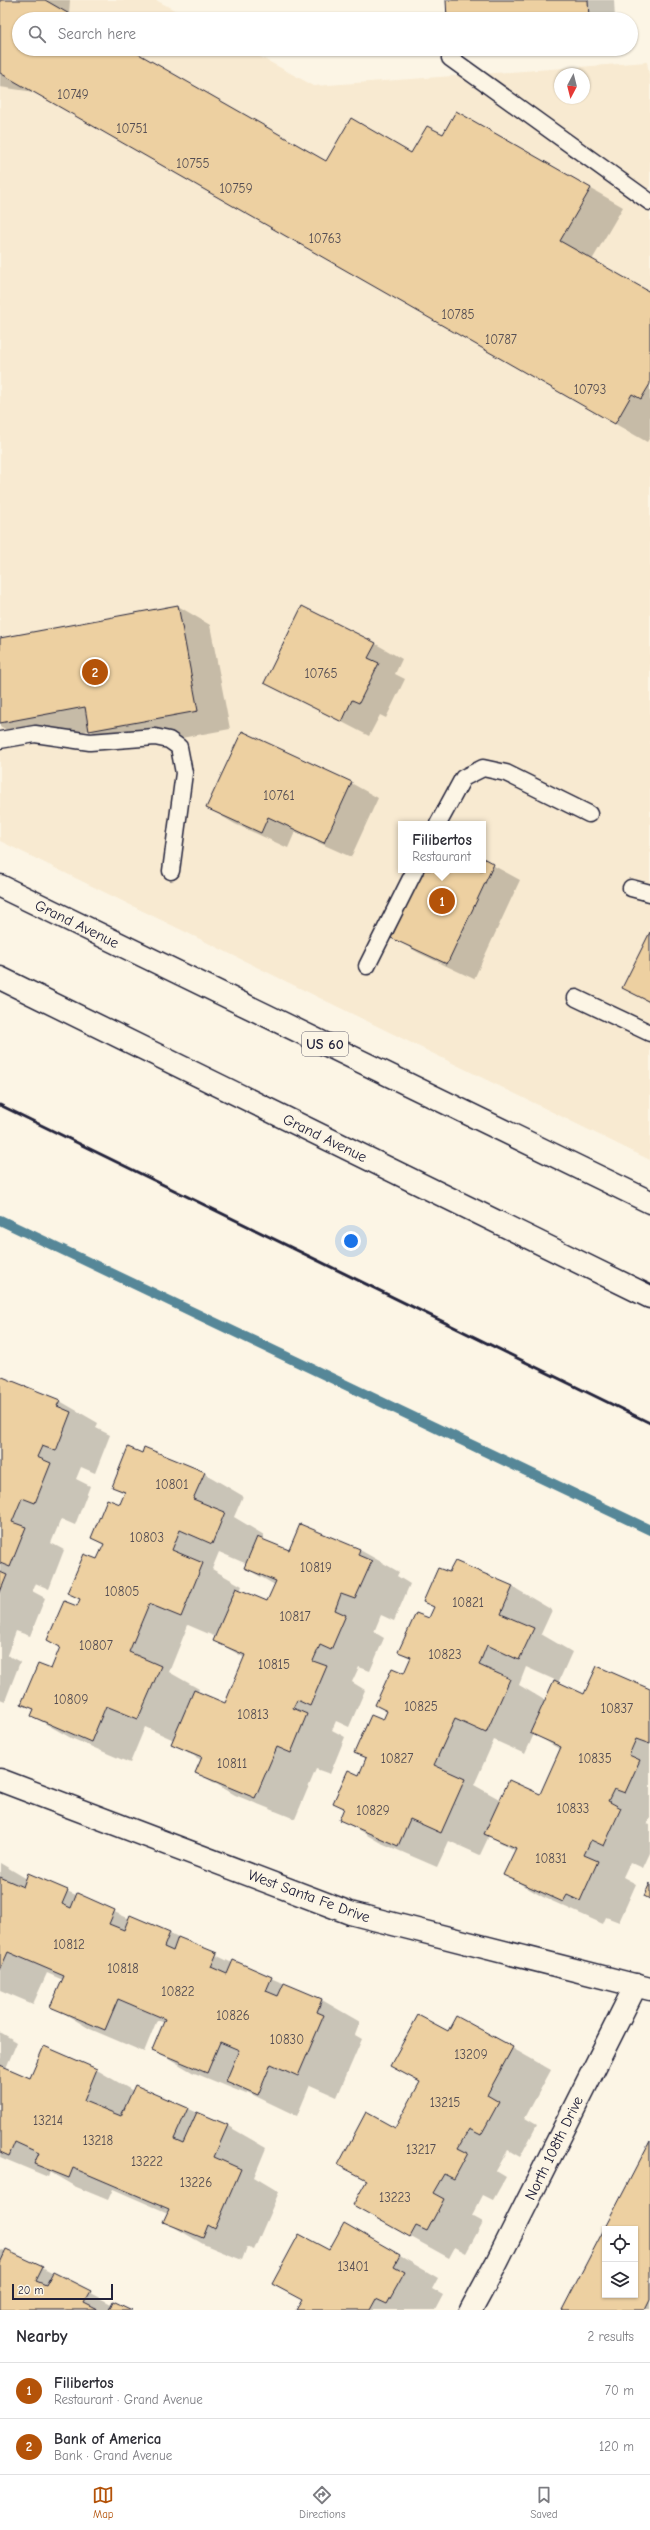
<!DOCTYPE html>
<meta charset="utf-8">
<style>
body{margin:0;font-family:"Comic Neue",sans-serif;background:#f7f7f7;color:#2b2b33}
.controls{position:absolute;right:12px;bottom:12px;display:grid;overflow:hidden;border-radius:0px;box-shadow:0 1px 3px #0004}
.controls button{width:36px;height:36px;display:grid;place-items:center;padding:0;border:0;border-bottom:1px solid #e1e1e2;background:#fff;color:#2b2b33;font:20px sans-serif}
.compass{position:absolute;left:554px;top:68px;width:36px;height:36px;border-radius:50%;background:#fff;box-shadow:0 1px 3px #0004;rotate:187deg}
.scale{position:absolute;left:12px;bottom:10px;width:101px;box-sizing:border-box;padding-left:4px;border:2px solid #22223b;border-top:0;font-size:11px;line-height:14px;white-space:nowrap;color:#22223b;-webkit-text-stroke:3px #fcf5e5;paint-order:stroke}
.you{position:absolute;left:351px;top:1241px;width:14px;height:14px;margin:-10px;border:3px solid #fff;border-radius:50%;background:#1a73e8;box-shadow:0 0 0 6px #1a73e833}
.badge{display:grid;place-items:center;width:26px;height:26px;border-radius:50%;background:#b45309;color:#fff;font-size:13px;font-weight:700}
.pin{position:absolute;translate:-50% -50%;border:2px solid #fff;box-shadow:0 1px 4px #0006}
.popup{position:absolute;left:398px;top:821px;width:88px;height:52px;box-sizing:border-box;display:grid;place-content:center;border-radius:0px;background:#fff;filter:drop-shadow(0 1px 3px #0005);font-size:13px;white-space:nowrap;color:#7c7c81}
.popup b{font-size:15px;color:#2b2b33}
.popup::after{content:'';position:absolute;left:50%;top:100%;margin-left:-8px;border:8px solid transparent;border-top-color:#fff}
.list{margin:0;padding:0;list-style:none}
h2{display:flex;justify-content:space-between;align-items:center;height:52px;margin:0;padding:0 16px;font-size:17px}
h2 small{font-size:13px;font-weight:400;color:#7c7c81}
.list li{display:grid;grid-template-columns:26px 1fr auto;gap:12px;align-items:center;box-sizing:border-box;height:56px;padding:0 16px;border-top:1px solid #e1e1e2}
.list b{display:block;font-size:15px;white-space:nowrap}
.list p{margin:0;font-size:13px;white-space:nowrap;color:#7c7c81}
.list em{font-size:13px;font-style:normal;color:#7c7c81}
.icon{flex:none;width:22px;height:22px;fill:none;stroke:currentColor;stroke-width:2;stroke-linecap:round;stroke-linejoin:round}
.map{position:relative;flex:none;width:650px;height:2310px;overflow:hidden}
.search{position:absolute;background:#fff;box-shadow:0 1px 3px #0004;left:12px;right:12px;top:12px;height:44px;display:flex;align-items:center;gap:10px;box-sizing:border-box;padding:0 14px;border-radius:22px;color:#7c7c81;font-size:15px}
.sheet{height:164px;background:#fff}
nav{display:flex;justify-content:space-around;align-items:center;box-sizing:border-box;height:56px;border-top:1px solid #e1e1e2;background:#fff;font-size:11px;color:#7c7c81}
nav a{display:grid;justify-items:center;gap:2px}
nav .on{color:#b45309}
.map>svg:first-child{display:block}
.built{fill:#f8ead1;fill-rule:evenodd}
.shadow{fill:#0003;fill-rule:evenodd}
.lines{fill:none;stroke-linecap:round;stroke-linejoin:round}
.stream{stroke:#578798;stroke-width:10}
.building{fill:#edd0a1;stroke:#22223b;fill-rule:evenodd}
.service-casing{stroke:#22223b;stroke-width:19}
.minor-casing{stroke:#22223b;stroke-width:25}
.trunk-casing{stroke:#22223b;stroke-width:25}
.service{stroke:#fcf5e5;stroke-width:16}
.minor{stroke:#fcf5e5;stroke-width:22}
.trunk{stroke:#fcf5e5;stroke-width:22}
.rail{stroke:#22223b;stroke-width:3}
.labels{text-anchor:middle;stroke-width:4;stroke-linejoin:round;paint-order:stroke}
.number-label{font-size:13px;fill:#554e54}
.shield{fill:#fcf5e5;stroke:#63616e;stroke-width:1}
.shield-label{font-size:14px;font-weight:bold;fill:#22223b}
.street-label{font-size:15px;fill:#22223b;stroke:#fcf5e5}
</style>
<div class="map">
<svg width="650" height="2310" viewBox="0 0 650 2310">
<rect width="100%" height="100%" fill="#fcf5e5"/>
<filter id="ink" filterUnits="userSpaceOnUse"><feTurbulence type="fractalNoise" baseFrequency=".025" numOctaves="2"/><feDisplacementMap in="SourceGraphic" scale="8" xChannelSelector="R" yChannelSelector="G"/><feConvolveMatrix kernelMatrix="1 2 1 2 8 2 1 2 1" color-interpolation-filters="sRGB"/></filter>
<g filter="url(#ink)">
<path class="built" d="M0,0H156L191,19H19V49H246L314,86L647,62L650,81V1160L0,841ZM560,74H584V98H560ZM401,824H483V870H401Z"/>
<g class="shadow">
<polygon points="0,0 70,0 69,15 76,19 19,19 19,49 128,49 326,162 412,154 443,136 457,112 623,207 592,260 650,294 650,437 647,442 34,92 0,87"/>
<polygon points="447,0 614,0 615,19 448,19"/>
<polygon points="178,606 210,625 230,729 122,749 90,730 28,742 0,726 0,639"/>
<polygon points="376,644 402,659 395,674 405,679 386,718 380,715 369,736 265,682"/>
<polygon points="351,783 378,798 351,857 295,832 288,848 235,824 208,808"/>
<polygon points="483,860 520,880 474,979 419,953 392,937 424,870 483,870"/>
<polygon points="650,934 650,1003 624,988"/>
<polygon points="0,1377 60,1401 98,1423 96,1428 110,1435 95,1473 81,1467 76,1479 90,1486 75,1525 61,1519 51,1543 64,1550 49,1589 35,1583 32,1591 45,1598 30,1636 16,1631 7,1655 20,1662 5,1701 0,1699"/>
<path d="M142,1455L204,1473L243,1496L234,1517L264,1535L262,1540L290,1551L300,1525L360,1550L399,1572L397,1576L410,1584L394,1621L381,1615L374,1632L384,1638L370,1671L359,1667L352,1682L365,1690L349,1727L336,1721L332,1730L345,1737L330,1774L316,1769L295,1819L235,1795L196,1772L201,1760L172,1743L174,1740L145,1727L130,1763L71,1738L32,1716L35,1710L23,1703L52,1670L81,1600L69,1593L98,1560L104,1545L92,1538L121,1506L126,1494L113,1487ZM219,1552L247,1564L245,1568L275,1585L268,1603L240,1591L242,1586L212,1569ZM188,1625L216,1637L215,1641L245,1658L225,1704L197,1693L199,1689L169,1672Z"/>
<path d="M455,1562L513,1587L552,1610L541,1634L572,1652L558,1683L585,1695L650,1690V1818L647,1824L650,1825V1853L643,1868L630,1862L623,1877L636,1884L619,1922L606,1917L603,1924L543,1897L505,1875L516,1851L489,1836L480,1855L449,1841L437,1867L379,1842L340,1819L345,1809L334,1803L359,1776L367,1759L355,1752L384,1721L388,1712L376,1705L405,1674L412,1659L399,1652L429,1620L435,1607L424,1601L449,1574ZM526,1667L555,1680L546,1701L519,1685ZM534,1734L561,1750L540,1795L501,1800L474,1785L494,1740L525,1754Z"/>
<polygon points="0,1863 27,1879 67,1891 130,1919 131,1916 170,1933 232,1963 233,1962 322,2000 360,2022 355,2035 362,2039 337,2097 310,2085 297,2116 247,2092 246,2094 192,2072 153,2049 165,2023 157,2020 144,2052 90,2029 52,2006 63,1980 47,1973 33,2004 0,1990"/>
<polygon points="0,2032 17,2042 6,2068 30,2079 44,2047 97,2070 133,2091 188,2109 228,2126 266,2148 254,2177 279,2192 254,2250 247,2247 242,2260 203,2244 164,2221 168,2213 113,2189 108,2200 74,2186 50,2172 48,2177 0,2157"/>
<polygon points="448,2032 512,2048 551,2070 525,2118 537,2125 520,2157 508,2150 496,2171 506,2177 493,2200 483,2195 472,2216 483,2222 466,2253 455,2247 449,2258 393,2227 368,2181 339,2164 396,2130 421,2083 392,2066"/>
<polygon points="650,2143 650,2310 563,2310 605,2230 605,2295 635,2295 635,2229 606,2229"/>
<polygon points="0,2250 42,2268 113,2305 129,2310 0,2310"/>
<polygon points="329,2251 400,2256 438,2278 432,2289 443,2295 435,2310 297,2310"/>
</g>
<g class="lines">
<polyline class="stream" points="0,1220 650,1530"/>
</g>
<g class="building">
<polygon points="0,0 45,0 78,19 19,19 19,49 130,49 326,161 351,118 411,153 427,126 443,134 456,111 591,188 560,241 650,292 650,384 641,399 632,394 615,424 0,73"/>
<polygon points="446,0 588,0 589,19 447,19"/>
<polygon points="178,605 198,711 89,731 85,707 0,723 0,638"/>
<polygon points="302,606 376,643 368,658 379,663 359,703 352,700 342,722 264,683"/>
<polygon points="242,731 352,782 324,843 268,817 261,833 206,808"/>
<polygon points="483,858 494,864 447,964 391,938 423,870 483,870"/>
<polygon points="650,932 650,1002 622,988"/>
<polygon points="0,1376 60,1400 57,1406 71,1412 56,1451 42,1446 37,1457 51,1463 35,1503 22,1498 12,1522 26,1527 10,1567 0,1563"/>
<polygon points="128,1447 142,1453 144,1447 205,1472 193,1499 225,1512 212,1544 180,1530 172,1550 203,1563 181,1617 149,1604 129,1652 161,1666 138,1719 106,1706 91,1742 31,1716 34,1709 21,1704 38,1664 51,1669 60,1647 47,1640 64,1601 77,1606 80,1599 67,1593 84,1554 97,1559 104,1544 91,1538 107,1499 120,1504 125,1492 112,1487"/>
<polygon points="300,1524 360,1549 358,1555 372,1561 355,1599 341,1594 335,1610 346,1615 331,1650 320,1645 313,1661 327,1666 310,1706 297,1700 293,1708 307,1714 291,1753 277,1747 255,1798 195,1773 202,1757 171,1744 194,1690 225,1703 245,1655 213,1641 236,1588 267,1601 276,1581 244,1568 257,1537 289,1550"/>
<polygon points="455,1561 513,1586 501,1614 534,1628 519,1660 487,1645 479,1665 510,1679 486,1733 455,1719 434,1765 465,1779 441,1833 410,1819 398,1846 339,1820 344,1808 333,1803 348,1770 359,1775 366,1758 354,1753 371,1715 383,1720 387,1711 375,1705 392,1668 404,1673 411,1657 398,1652 416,1613 429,1618 434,1607 423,1602 438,1568 449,1572"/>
<polygon points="0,1572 7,1575 0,1592"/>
<polygon points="597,1666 650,1689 650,1744 636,1739 629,1755 640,1760 625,1793 614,1789 608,1801 621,1808 604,1846 591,1840 584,1855 598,1861 580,1901 567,1895 563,1902 503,1875 516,1848 484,1834 509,1780 540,1794 561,1747 530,1733 554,1680 584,1694"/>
<polygon points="28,1873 68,1890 62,1904 71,1908 77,1893 115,1910 109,1924 124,1930 130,1915 170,1932 164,1947 173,1951 178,1937 217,1953 211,1967 227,1974 233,1960 272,1977 266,1991 278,1996 284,1983 322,1999 317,2012 324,2015 298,2076 271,2064 258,2095 226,2081 239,2050 220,2042 207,2073 152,2050 165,2019 118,1999 105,2030 50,2007 64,1976 8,1952 0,1970 0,1877 23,1887"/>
<polygon points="650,1883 650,1899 644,1896"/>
<polygon points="418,2015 448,2031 456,2016 513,2047 487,2095 499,2102 481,2135 469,2129 458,2148 468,2153 454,2179 444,2174 433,2193 444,2199 427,2231 416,2226 410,2237 353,2205 367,2180 338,2165 366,2112 395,2128 420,2082 390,2066"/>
<polygon points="44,2046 97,2069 84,2101 121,2116 135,2085 188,2108 174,2139 183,2143 197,2112 228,2125 214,2157 241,2169 215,2229 208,2225 203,2238 163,2222 169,2209 73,2168 69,2178 34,2164 39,2153 15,2142 9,2156 0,2152 0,2065 30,2078"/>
<path d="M650,2141V2300L645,2310H562ZM605,2229H635V2295H605Z"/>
<polygon points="344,2223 400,2255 394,2266 405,2272 387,2304 376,2299 370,2310 296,2310 302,2300 272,2284 299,2234 329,2250"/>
<polygon points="6,2250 43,2267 36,2281 46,2285 53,2272 91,2291 84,2303 98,2310 0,2310 0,2263"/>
<polygon points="113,2301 132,2310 109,2310"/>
</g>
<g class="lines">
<defs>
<g id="service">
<polyline points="450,58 650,202"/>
<polyline points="0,740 35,734 90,742 155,737 169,740 179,747 184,773 171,871"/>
<polyline points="438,824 463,778 483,768 506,773 589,814"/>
<polyline points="631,888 650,893"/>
<polyline points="367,966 415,870"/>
<polyline points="576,998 650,1033"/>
</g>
<g id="minor">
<polyline points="0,1780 350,1913 650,1989"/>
<polyline points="471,2310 496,2264 636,1985"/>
</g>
<g id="trunk">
<polyline points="0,886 650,1202"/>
<polyline points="0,978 650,1297"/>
</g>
</defs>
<use href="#service" class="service-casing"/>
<use href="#minor" class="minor-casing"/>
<use href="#trunk" class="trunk-casing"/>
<use href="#service" class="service"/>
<use href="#minor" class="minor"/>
<use href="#trunk" class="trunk"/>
<polyline class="rail" points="0,1105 650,1423"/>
</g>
</g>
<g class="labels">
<g class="number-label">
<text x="73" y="99">10749</text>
<text x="132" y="133">10751</text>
<text x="193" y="168">10755</text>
<text x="236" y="193">10759</text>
<text x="325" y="243">10763</text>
<text x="458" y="319">10785</text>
<text x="501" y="344">10787</text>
<text x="590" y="394">10793</text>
<text x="321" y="678">10765</text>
<text x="279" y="800">10761</text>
<text x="172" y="1489">10801</text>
<text x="147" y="1542">10803</text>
<text x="316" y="1572">10819</text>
<text x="122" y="1596">10805</text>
<text x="468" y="1607">10821</text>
<text x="295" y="1621">10817</text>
<text x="96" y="1650">10807</text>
<text x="445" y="1659">10823</text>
<text x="274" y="1669">10815</text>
<text x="71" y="1704">10809</text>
<text x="421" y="1711">10825</text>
<text x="617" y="1713">10837</text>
<text x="253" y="1719">10813</text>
<text x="397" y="1763">10827</text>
<text x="595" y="1763">10835</text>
<text x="232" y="1768">10811</text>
<text x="573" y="1813">10833</text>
<text x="373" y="1815">10829</text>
<text x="551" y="1863">10831</text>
<text x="69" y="1949">10812</text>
<text x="123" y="1973">10818</text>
<text x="178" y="1996">10822</text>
<text x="233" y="2020">10826</text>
<text x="287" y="2044">10830</text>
<text x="471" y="2059">13209</text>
<text x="445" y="2107">13215</text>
<text x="48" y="2125">13214</text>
<text x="98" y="2145">13218</text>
<text x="421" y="2154">13217</text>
<text x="147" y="2166">13222</text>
<text x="196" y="2187">13226</text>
<text x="395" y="2202">13223</text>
<text x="353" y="2271">13401</text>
</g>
<rect class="shield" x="302" y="1032" width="46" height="24" rx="3"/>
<g class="shield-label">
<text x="325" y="1049">US 60</text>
</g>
<g class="street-label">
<text transform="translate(77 924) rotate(26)" y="5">Grand Avenue</text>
<text transform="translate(325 1138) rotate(26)" y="5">Grand Avenue</text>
<text transform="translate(309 1896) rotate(20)" y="5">West Santa Fe Drive</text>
<text transform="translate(554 2148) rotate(-64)" y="5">North 108th Drive</text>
</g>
</g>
</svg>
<div class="controls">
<button><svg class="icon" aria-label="locate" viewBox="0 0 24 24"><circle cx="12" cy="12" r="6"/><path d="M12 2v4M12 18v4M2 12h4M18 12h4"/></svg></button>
<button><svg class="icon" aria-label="layers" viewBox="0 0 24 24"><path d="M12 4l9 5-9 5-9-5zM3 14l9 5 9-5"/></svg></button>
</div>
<svg class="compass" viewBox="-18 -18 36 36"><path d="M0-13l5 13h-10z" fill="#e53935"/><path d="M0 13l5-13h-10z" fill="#7c7c81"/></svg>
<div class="scale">20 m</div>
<div class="you"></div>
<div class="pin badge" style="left:442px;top:901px">1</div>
<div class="popup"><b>Filibertos</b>Restaurant</div>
<div class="pin badge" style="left:95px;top:672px">2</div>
<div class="search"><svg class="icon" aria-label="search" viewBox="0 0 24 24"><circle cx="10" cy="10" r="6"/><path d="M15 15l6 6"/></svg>Search here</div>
</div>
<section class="sheet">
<h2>Nearby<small>2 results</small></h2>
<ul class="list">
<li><span class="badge">1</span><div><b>Filibertos</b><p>Restaurant · Grand Avenue</p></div><em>70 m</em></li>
<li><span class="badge">2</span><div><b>Bank of America</b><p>Bank · Grand Avenue</p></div><em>120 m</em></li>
</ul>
</section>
<nav>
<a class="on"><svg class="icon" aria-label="map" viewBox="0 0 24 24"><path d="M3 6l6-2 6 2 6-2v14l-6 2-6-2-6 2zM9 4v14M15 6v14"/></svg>Map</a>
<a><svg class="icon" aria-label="directions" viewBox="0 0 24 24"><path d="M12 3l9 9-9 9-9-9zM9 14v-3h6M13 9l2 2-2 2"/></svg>Directions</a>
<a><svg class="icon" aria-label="saved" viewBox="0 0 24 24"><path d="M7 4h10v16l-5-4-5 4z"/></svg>Saved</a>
</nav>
